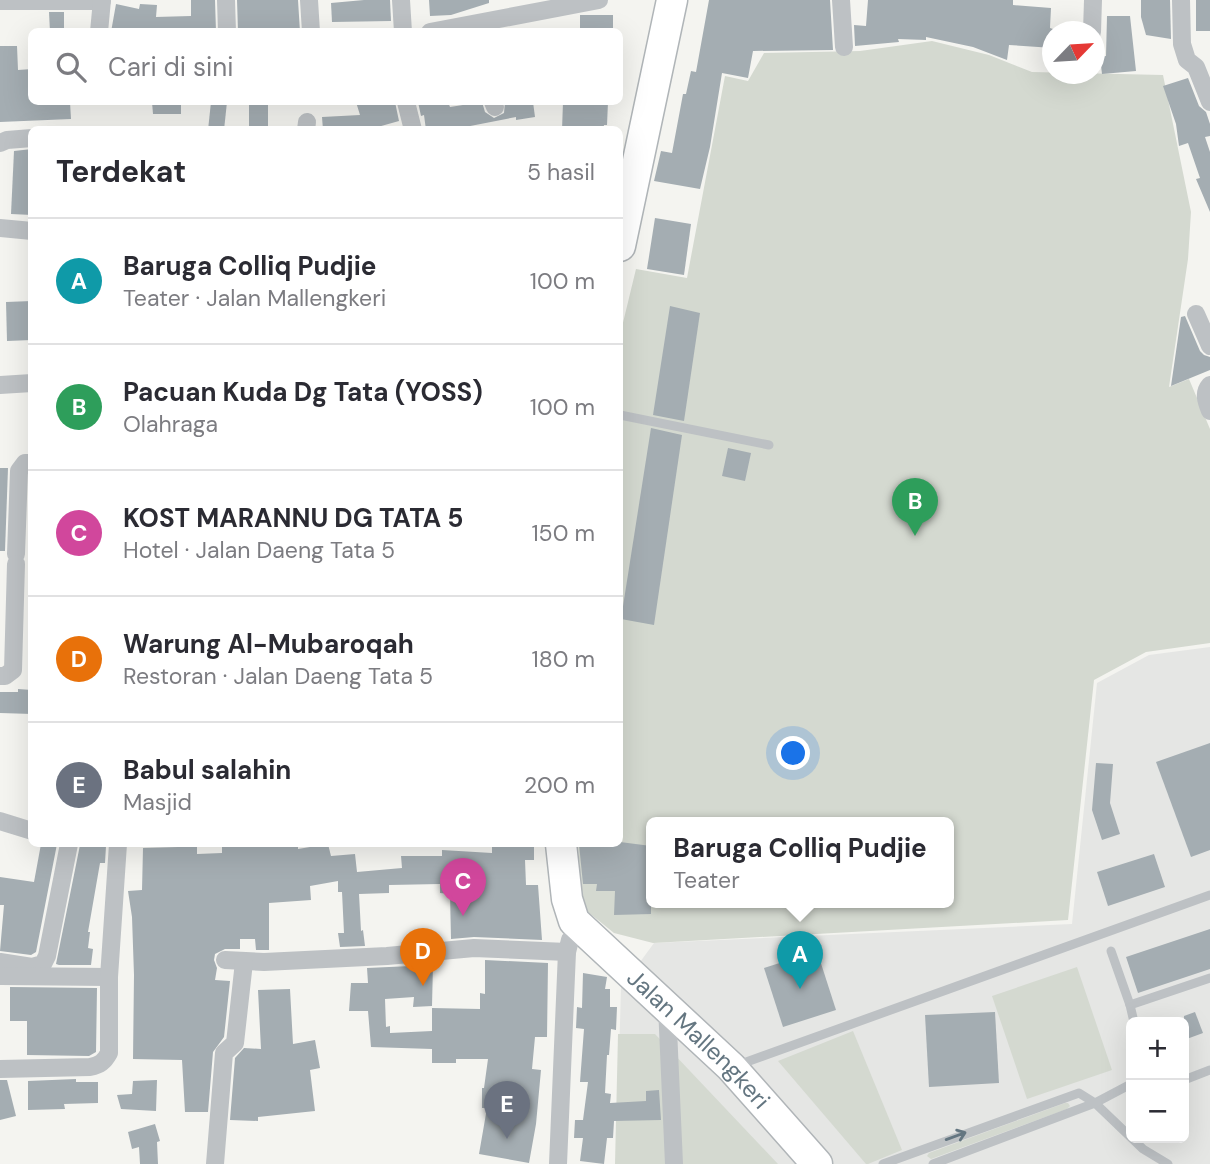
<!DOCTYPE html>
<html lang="id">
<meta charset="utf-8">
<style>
body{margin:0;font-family:"DM Sans",sans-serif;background:#f2f2f3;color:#2b2b33}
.controls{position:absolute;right:21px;bottom:21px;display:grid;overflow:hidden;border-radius:10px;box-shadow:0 7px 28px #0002}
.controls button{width:63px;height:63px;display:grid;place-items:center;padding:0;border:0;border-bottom:2px solid #e1e1e2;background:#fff;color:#2b2b33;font:35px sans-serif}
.compass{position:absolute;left:1042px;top:21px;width:63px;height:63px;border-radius:50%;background:#fff;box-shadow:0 7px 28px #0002;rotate:65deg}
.you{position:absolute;left:794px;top:754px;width:24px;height:24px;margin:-18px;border:5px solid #fff;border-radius:50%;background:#1a73e8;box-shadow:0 0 0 10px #1a73e833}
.badge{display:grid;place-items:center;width:46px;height:46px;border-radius:50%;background:#df4326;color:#fff;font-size:23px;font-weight:700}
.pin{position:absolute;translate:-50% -58px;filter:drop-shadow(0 2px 4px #0008)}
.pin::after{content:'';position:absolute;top:37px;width:24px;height:21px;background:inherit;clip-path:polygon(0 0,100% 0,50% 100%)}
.popup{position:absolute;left:646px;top:817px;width:308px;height:91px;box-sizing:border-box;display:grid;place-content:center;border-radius:10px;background:#fff;filter:drop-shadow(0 2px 5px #0005);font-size:23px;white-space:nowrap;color:#7c7c81}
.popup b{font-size:26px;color:#2b2b33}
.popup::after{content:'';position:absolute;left:50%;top:100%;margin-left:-14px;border:14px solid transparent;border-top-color:#fff}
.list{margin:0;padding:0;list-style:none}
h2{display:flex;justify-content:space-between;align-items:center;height:91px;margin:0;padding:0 28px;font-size:30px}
h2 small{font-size:23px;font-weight:400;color:#7c7c81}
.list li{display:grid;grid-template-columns:46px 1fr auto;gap:21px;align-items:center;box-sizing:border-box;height:126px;padding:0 28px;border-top:2px solid #e1e1e2}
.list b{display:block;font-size:26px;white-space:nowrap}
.list p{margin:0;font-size:23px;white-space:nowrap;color:#7c7c81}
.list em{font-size:23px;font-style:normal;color:#7c7c81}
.icon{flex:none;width:38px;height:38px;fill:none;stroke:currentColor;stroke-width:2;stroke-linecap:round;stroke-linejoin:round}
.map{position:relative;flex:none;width:1210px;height:1164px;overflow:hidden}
.search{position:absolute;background:#fff;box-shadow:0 7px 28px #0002;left:28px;top:28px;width:595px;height:77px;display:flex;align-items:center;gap:18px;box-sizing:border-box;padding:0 24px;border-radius:10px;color:#7c7c81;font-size:26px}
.panel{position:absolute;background:#fff;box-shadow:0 7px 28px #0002;left:28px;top:126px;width:595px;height:721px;border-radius:10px}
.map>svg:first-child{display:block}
.built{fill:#e5e6e4;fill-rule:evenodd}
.green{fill:#d4d9d0;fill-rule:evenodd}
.building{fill:#a4adb2}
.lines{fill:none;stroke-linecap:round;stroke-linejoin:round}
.primary-casing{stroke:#b0b5b8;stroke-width:33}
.lane{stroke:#bdc1c4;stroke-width:9}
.street{stroke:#bdc1c4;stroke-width:18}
.primary{stroke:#fff;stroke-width:30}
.oneway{stroke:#647681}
.labels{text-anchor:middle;stroke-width:7;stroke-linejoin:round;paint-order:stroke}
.street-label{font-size:24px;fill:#647681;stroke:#fff}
</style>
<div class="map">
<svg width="1210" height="1164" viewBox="0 0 1210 1164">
<rect width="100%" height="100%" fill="#f4f4f0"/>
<path class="built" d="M1210,647V1164H616L621,988L654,943L1072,924L1097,683L1149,655ZM1131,1022H1184V1138H1131Z"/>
<g class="green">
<path d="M932,41L989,55L1032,72L1163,75L1191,212L1188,259L1169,387L1189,379L1210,429V643L1146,652L1094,680L1068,920L653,943L614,933L588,912L582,900L578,844H620V335L636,269L687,278L725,76L748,81L764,53L860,51ZM651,823H949V903H651Z"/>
<polygon points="1077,967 1112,1070 1027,1099 992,996"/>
<polygon points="853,1031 902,1150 868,1164 866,1164 778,1061"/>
<polygon points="618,1034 655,1034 778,1164 615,1164"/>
<polygon points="1065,1103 1068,1103 1070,1106 1067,1109 931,1159 927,1156 929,1153"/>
</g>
<g class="building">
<polygon points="191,0 215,0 216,32 111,32 116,4 139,9 140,4 157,5 156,17 191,16"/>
<polygon points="237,0 298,0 300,32 238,32"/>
<polygon points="364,0 390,0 391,21 332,22 331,3"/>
<polygon points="429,0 489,0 489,3 451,15 430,16"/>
<polygon points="709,0 830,0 833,50 753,51 748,78 722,73 710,147 700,189 654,181 661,151 672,153 683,94 686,94 691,71 696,72"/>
<polygon points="868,0 1013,0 1013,5 1051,8 1050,28 1053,29 1053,48 1009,45 1007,60 973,47 926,37 926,40 898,39 899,42 855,46 854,25 866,26"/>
<polygon points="1141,0 1170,0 1171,39 1146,35 1141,17"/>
<rect x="1196" y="0" width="14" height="31"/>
<polygon points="49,12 64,12 64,32 50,32"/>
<rect x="580" y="15" width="33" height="17"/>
<polygon points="1107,16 1130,16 1136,71 1102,74 1100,57 1106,56"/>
<polygon points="0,46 17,46 18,70 32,69 32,102 70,102 71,119 0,122"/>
<polygon points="1188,78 1199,106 1206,112 1210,124 1210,136 1205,137 1210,152 1210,212 1196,179 1200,178 1188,143 1179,146 1176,124 1163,86"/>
<polygon points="152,102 181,102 181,114 153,114"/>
<polygon points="211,102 227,102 224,130 208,130"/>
<rect x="249" y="102" width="19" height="28"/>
<polygon points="356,102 395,102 399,121 367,130 323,130 322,117 360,115"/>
<polygon points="418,102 448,102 450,107 482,102 485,112 494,118 504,113 505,102 533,102 535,117 516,120 516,117 460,128 426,130 424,115 421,116"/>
<polygon points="563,102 608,102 607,125 604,125 603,130 562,130"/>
<polygon points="32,149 32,215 11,214 14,151"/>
<polygon points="655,218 691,224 684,275 647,269"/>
<polygon points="32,301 32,340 7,341 6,302"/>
<polygon points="670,306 700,313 684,421 653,415"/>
<polygon points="1185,316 1200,351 1204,355 1210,357 1210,370 1171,386 1181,317"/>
<polygon points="651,428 682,435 654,625 621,619"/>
<polygon points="728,448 751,453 745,481 722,476"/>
<polygon points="0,468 8,468 5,551 0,551"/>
<polygon points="18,689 32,690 32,714 0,713 0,692 18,692"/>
<polygon points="1210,743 1210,850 1191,857 1156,762"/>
<polygon points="1096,763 1113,764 1110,803 1120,834 1102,840 1092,810"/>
<polygon points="620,842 651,846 651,914 614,915 615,891 596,891 597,884 583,884 579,844 616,844"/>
<polygon points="41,844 57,844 36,952 31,955 0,951 4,905 0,905 0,877 34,882"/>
<polygon points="178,844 197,844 197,854 222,853 222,844 298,845 298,849 328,844 331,856 355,854 357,872 402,868 401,856 442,856 442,850 492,853 492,844 534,844 534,860 525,860 526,885 538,885 542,940 474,937 451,939 450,894 440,893 440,884 389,885 389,893 359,894 361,931 363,930 365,946 340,947 338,933 344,933 342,892 338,892 338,881 310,886 311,900 269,903 269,950 256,950 255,939 240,939 240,949 225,949 215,954 214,960 217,968 215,980 230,981 224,1037 213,1052 208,1112 185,1112 182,1060 133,1059 134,975 132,917 128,891 142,890 143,848 178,847"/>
<polygon points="80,845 106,846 105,863 100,863 88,932 90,932 88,948 93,949 91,965 59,965 56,964"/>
<polygon points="1154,854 1165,887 1108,906 1097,872"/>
<polygon points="1210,929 1210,969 1138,993 1126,957"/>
<polygon points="817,951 836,1010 783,1027 764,968"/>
<polygon points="485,960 548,963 547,1037 535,1037 532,1069 541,1070 536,1124 529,1163 479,1154 487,1108 482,1108 482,1088 484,1088 488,1059 456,1059 456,1063 432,1063 432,1049 371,1047 368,1011 349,1011 351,983 368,983 367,968 433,965 432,1006 413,1007 414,997 385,999 386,1027 390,1026 390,1033 432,1031 432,1008 480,1009 480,993 485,994"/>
<polygon points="583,973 607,977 605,989 610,989 610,1007 617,1007 616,1030 611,1029 609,1055 607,1055 605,1093 611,1094 610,1103 646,1101 646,1091 659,1090 661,1120 614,1121 613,1138 607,1138 604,1164 580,1161 583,1138 574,1138 575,1120 583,1120 588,1082 580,1082 584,1029 576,1028 577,1007 582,1008"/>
<polygon points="10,987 97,988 96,1052 89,1056 27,1055 27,1021 10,1021"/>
<polygon points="290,989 293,1044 315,1040 320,1068 310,1070 315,1111 258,1117 258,1121 230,1120 235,1058 244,1048 261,1049 258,990"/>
<polygon points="995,1012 999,1083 929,1087 925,1015"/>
<polygon points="1195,1012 1203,1033 1184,1040 1184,1016"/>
<polygon points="76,1079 76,1082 98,1082 98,1103 64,1104 65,1109 28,1110 28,1081"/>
<polygon points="0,1080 7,1080 16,1116 0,1120"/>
<polygon points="157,1080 156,1111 121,1109 117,1095 132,1094 133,1081"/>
<polygon points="155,1124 160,1141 157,1142 158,1164 140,1164 139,1147 132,1149 128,1132"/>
</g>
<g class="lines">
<defs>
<g id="primary">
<polyline points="620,246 672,0"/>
<path id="s1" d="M561,844L567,899L574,921L731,1067L817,1164"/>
</g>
</defs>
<use href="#primary" class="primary-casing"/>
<g class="lane">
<polyline points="620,415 769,445"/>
<polyline points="1111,951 1130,1005"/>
<polyline points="1134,1022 1130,1005 1210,978"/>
<polyline points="738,1065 1210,895"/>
<polyline points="1184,1080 1210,1070"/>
<polyline points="883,1164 1079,1093 1095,1103 1143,1149 1168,1164"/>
<polyline points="933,1164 1095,1103 1131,1084"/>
</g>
<g class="street">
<polyline points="226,0 227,32"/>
<polyline points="309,0 311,32"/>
<polyline points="401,0 403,32"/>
<polyline points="841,0 844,47"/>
<polyline points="1181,0 1182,44 1187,60 1196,67 1210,102"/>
<polyline points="0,1 102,1"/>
<polyline points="99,32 102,0"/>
<polyline points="430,32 599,0"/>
<polyline points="1092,32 1093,0"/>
<polyline points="406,102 413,130"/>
<polyline points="493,102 495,107"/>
<polyline points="306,130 307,122"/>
<polyline points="0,143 7,140 32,138"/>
<polyline points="0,228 32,231"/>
<polyline points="1196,314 1210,346"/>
<polyline points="0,385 32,383"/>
<path d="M1210,385C1203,393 1206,401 1210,411"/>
<polyline points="16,554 19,471 25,463 32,463"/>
<polyline points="0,676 5,676 13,670 16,564"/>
<polyline points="0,821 32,831"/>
<polyline points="225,960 264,962 387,956 474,948 567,952"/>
<polyline points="0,962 32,967 43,964 47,956 69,844"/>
<polyline points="1,976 109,977"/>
<polyline points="667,1006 674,1164"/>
<path d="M0,1069L90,1067C100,1065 104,1062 109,1053V977L118,844"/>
<polyline points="215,1164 224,1053 235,1043 244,962"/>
<polyline points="558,1164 567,952 570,940"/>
</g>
<use href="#primary" class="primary"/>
</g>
<defs><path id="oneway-shaft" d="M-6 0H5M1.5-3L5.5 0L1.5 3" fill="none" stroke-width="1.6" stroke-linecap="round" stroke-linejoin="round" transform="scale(1.75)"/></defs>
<use class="oneway" href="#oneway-shaft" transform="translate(956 1136) rotate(-20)"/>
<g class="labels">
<g class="street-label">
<text dy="8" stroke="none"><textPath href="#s1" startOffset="250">Jalan Mallengkeri</textPath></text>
</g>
</g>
</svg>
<div class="controls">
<button>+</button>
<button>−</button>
</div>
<svg class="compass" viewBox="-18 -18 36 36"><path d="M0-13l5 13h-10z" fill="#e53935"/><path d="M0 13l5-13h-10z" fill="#7c7c81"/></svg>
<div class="you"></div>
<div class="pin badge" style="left:800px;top:989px;background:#0f9aa8">A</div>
<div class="popup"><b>Baruga Colliq Pudjie</b>Teater</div>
<div class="pin badge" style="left:915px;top:536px;background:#2e9e5b">B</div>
<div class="pin badge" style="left:463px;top:916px;background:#d1479c">C</div>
<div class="pin badge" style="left:423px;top:986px;background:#e8710a">D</div>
<div class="pin badge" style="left:507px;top:1139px;background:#6b7280">E</div>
<div class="search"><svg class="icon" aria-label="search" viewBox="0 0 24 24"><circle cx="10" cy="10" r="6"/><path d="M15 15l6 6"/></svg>Cari di sini</div>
<section class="panel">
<h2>Terdekat<small>5 hasil</small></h2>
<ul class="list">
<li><span class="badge" style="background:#0f9aa8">A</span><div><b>Baruga Colliq Pudjie</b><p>Teater · Jalan Mallengkeri</p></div><em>100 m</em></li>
<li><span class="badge" style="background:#2e9e5b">B</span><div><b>Pacuan Kuda Dg Tata (YOSS)</b><p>Olahraga</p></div><em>100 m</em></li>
<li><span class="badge" style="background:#d1479c">C</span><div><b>KOST MARANNU DG TATA 5</b><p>Hotel · Jalan Daeng Tata 5</p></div><em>150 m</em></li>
<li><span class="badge" style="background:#e8710a">D</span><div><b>Warung Al-Mubaroqah</b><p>Restoran · Jalan Daeng Tata 5</p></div><em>180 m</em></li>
<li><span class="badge" style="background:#6b7280">E</span><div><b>Babul salahin</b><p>Masjid</p></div><em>200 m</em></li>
</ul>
</section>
</div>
